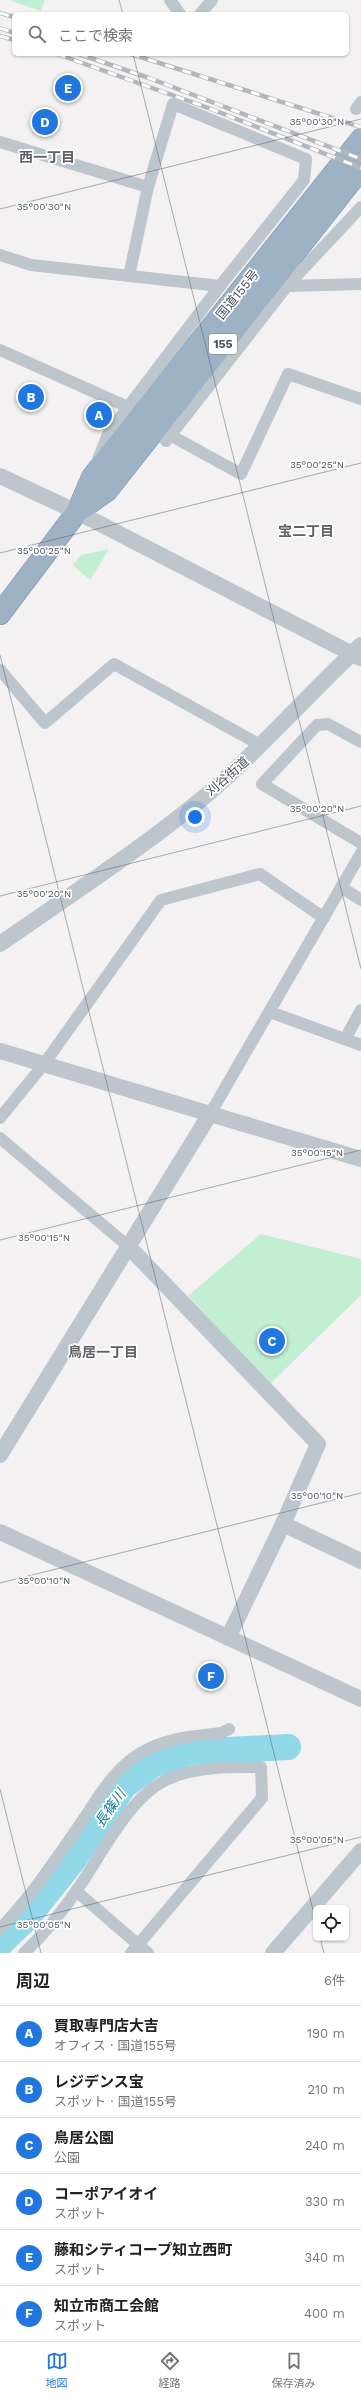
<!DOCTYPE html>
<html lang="ja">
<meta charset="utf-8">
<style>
body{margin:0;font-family:"Work Sans","Noto Sans JP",sans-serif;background:#f6f6f6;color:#202124}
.controls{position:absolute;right:12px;bottom:12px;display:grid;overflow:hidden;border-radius:6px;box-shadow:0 1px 3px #0004}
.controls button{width:36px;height:36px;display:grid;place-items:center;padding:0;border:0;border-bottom:1px solid #e0e0e0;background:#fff;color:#202124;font:20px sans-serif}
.you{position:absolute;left:195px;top:817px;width:14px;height:14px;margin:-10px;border:3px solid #fff;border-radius:50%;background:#1a73e8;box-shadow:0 0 0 6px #1a73e833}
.badge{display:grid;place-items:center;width:26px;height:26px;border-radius:50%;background:#2177de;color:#fff;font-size:13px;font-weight:700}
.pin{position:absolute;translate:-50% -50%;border:2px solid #fff;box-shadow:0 1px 4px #0006}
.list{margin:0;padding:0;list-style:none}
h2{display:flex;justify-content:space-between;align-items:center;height:52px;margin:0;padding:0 16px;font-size:17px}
h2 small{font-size:13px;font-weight:400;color:#757577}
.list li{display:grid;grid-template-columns:26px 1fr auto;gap:12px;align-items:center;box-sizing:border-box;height:56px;padding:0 16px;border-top:1px solid #e0e0e0}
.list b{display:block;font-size:15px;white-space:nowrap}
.list p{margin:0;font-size:13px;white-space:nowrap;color:#757577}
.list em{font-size:13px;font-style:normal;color:#757577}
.icon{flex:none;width:22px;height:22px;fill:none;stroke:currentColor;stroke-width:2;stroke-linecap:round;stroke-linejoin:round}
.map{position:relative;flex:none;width:361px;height:1953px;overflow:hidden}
.search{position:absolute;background:#fff;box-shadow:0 1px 3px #0004;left:12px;right:12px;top:12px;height:44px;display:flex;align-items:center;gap:10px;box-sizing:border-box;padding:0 14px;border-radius:6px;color:#757577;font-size:15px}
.sheet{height:388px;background:#fff}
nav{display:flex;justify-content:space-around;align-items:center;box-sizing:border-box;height:56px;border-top:1px solid #e0e0e0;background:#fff;font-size:11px;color:#757577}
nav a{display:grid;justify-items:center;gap:2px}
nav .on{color:#2177de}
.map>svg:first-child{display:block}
.green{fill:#c2eed2}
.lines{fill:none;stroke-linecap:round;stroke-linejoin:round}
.river{stroke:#91d8e9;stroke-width:26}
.trunk-casing{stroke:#768fa9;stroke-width:22}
.minor{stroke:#bdc6cd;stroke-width:12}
.tertiary{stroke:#bdc6cd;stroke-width:16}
.trunk{stroke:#9eb2c6;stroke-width:21}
.rail-casing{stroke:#b3b6bb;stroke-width:4.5}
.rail{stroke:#fff;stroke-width:3;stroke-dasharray:9;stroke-linecap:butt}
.ticks{fill:none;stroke:#49555e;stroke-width:1;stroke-opacity:0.45}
.labels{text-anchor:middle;stroke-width:3.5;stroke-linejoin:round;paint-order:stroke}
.shield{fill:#fff;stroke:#80888e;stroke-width:1}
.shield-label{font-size:12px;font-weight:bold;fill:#49555e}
.street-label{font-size:13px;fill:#49555e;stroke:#fff}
.neighbourhood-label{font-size:14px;font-weight:bold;fill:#5e6166;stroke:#fff}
.water-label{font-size:14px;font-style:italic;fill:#127f99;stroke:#fff}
.ticks-label{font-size:10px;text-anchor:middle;fill:#49555e;stroke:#fff;stroke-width:3.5;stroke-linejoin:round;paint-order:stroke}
</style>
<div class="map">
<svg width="361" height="1953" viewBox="0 0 361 1953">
<rect width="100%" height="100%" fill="#f3f1f1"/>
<g class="green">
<polygon points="9,0 45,0 41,11"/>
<polygon points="109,549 90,580 73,565 81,555"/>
<polygon points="261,1234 361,1259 361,1295 269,1385 188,1296"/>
</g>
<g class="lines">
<polyline class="river" points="0,1944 28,1917 72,1862 124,1786 152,1765 190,1752 288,1747"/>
<defs>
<g id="trunk">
<polyline points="77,512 107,491 361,169"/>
<polyline points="0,614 77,512 92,477 361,139"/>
</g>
</defs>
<use href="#trunk" class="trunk-casing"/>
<g class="minor">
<polyline points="170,0 180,14"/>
<polyline points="200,14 212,0"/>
<polyline points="356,109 361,102"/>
<polyline points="0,142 148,187"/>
<polyline points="0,255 31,265 220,286"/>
<polyline points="287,286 361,284"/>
<polyline points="0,350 128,407"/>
<polyline points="170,435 241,474 288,374 361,399"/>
<polyline points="166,441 287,286 361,207"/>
<polyline points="98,460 108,434 128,407 220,286 304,180 306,159 173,104 148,187 129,276"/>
<polyline points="0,670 45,723 114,664 262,746"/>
<polyline points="361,742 328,724 317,725 262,784 361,843"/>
<polyline points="341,887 361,900"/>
<polyline points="270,1012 361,1045"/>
<polyline points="345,1039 361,1010"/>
<polyline points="210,1114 361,853"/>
<polyline points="0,1118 44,1064 161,900 260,874 324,918"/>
<polyline points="0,1138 129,1247"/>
<polyline points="76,1891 148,1953"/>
<path d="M0,1929C31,1897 56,1859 81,1823C98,1798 113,1770 139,1754C164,1738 193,1736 221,1733L229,1729"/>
<path d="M24,1953C43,1935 62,1912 77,1890C101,1856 129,1796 168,1779C196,1766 231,1767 261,1767L262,1798L131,1953"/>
</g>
<g class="tertiary">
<polyline points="0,476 77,512 360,658"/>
<path d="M0,944C70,895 143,848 209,793C263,747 309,693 361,645"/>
<polyline points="0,1051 361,1159"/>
<polyline points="129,1247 318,1444 283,1524 228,1638"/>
<polyline points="0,1455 210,1114"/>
<polyline points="283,1524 361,1561"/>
<polyline points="0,1532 361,1699"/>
<polyline points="273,1953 361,1851"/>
</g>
<use href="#trunk" class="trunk"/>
<defs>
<g id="rail">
<polyline points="0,13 14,17"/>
<polyline points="0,28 14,33"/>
<polyline points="0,36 14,40"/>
<polyline points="57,54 211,109 361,168"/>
<polyline points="79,54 149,78 361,159"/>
<polyline points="131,54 361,127"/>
</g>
</defs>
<use href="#rail" class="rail-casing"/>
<use href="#rail" class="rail"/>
</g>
<path class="ticks" d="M119,0L123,14M133,54L361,969M0,209L361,119M0,553L361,463M0,655L316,1922M0,896L361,806M0,1240L361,1150M0,1583L361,1493M0,1789L41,1953M0,1927L361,1837M320,1938L324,1953"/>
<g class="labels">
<rect class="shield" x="209" y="334" width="28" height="20" rx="3"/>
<g class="shield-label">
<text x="223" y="348">155</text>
</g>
<g class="street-label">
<text transform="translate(237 294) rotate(-51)" y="5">国道155号</text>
<text transform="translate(227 776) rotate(-41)" y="5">刈谷街道</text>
</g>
<g class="neighbourhood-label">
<text x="47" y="162">西一丁目</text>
<text x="306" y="536">宝二丁目</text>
<text x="103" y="1357">鳥居一丁目</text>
</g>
<g class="water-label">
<text transform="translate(110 1808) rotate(-55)" y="5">長篠川</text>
</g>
</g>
<g class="ticks-label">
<text x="317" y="125">35°00'30"N</text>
<text x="44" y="210">35°00'30"N</text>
<text x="317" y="468">35°00'25"N</text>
<text x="44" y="554">35°00'25"N</text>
<text x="317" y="812">35°00'20"N</text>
<text x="44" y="897">35°00'20"N</text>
<text x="317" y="1156">35°00'15"N</text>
<text x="44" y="1241">35°00'15"N</text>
<text x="317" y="1499">35°00'10"N</text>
<text x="44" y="1584">35°00'10"N</text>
<text x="317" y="1843">35°00'05"N</text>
<text x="44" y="1928">35°00'05"N</text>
</g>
</svg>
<div class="controls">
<button><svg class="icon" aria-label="locate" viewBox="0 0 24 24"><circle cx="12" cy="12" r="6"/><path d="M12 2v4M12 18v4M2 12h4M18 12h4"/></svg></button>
</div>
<div class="you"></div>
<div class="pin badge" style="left:99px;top:415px">A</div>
<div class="pin badge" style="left:31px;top:397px">B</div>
<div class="pin badge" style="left:272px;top:1341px">C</div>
<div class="pin badge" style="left:45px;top:122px">D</div>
<div class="pin badge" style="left:68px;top:88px">E</div>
<div class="pin badge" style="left:211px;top:1676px">F</div>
<div class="search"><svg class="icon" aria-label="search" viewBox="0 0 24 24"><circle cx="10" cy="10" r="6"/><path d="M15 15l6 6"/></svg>ここで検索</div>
</div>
<section class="sheet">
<h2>周辺<small>6件</small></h2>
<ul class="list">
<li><span class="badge">A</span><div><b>買取専門店大吉</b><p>オフィス · 国道155号</p></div><em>190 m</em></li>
<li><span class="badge">B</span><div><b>レジデンス宝</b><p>スポット · 国道155号</p></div><em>210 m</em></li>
<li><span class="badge">C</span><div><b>鳥居公園</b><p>公園</p></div><em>240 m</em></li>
<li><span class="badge">D</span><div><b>コーポアイオイ</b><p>スポット</p></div><em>330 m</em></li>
<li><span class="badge">E</span><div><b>藤和シティコープ知立西町</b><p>スポット</p></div><em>340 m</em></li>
<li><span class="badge">F</span><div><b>知立市商工会館</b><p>スポット</p></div><em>400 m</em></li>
</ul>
</section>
<nav>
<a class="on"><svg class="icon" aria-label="map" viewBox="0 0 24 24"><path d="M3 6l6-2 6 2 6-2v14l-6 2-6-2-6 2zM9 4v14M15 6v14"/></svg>地図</a>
<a><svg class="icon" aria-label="directions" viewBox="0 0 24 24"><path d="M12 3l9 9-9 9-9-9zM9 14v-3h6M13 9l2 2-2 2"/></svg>経路</a>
<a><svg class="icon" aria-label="saved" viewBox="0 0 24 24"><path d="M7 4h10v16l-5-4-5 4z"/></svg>保存済み</a>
</nav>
